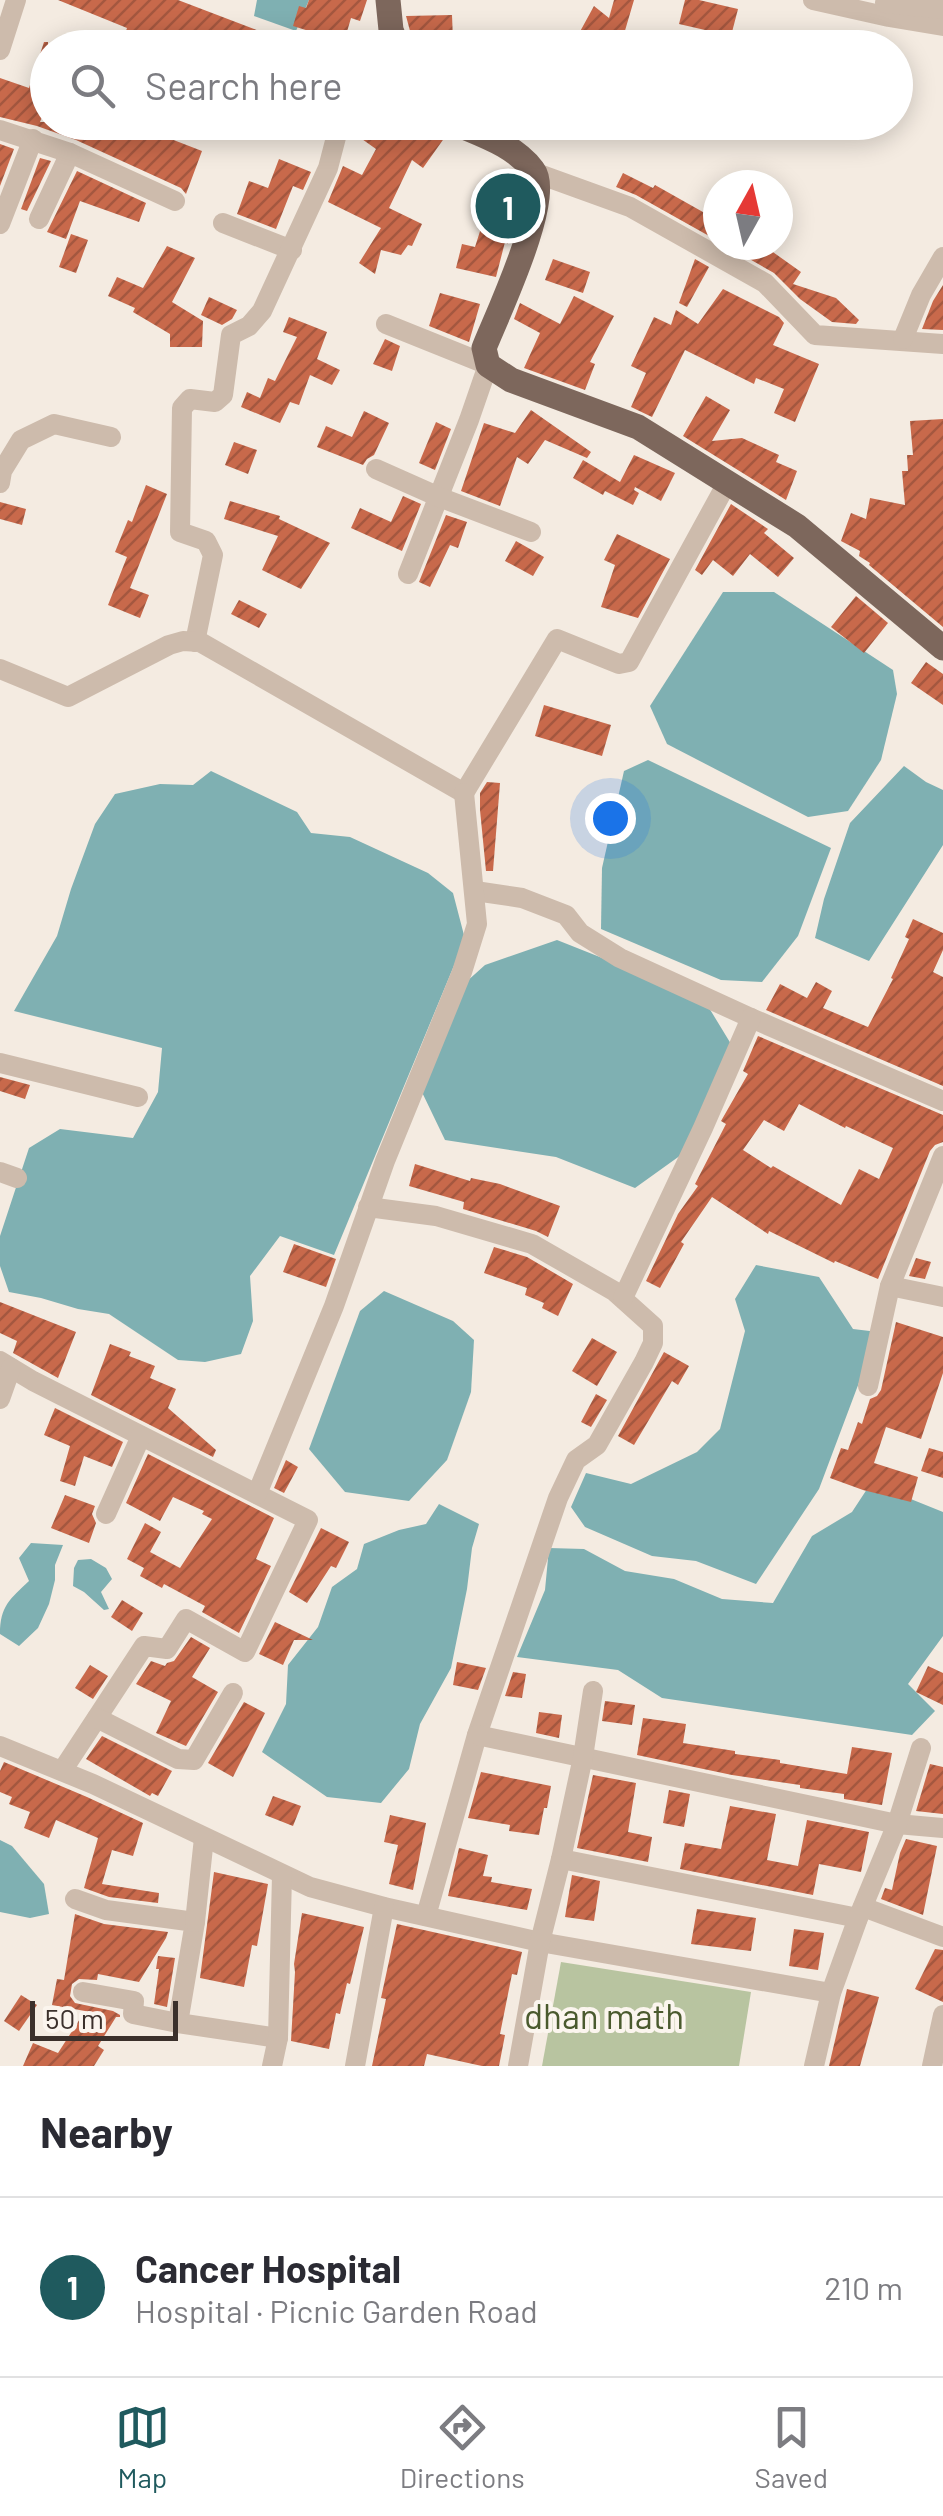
<!DOCTYPE html>
<meta charset="utf-8">
<style>
body{margin:0;font-family:Barlow,sans-serif;background:#f2f2f3;color:#2b2b33}
.compass{position:absolute;left:703px;top:170px;width:90px;height:90px;border-radius:50%;background:#fff;box-shadow:0 5px 25px #0003;rotate:8deg}
.scale{position:absolute;left:30px;bottom:25px;width:148px;box-sizing:border-box;padding-left:10px;border:5px solid #3b302b;border-top:0;font-size:28px;line-height:35px;white-space:nowrap;color:#3b302b;-webkit-text-stroke:8px #fbf5ee;paint-order:stroke}
.you{position:absolute;left:610px;top:818px;width:35px;height:35px;margin:-25px;border:8px solid #fff;border-radius:50%;background:#1a73e8;box-shadow:0 0 0 15px #1a73e833}
.badge{display:grid;place-items:center;width:65px;height:65px;border-radius:50%;background:#1f5a5e;color:#fff;font-size:32px;font-weight:700}
.pin{position:absolute;translate:-50% -50%;border:5px solid #fff;box-shadow:0 2px 10px #0006}
.list{margin:0;padding:0;list-style:none}
h2{display:flex;justify-content:space-between;align-items:center;height:130px;margin:0;padding:0 40px;font-size:42px}
h2 small{font-size:32px;font-weight:400;color:#7c7c81}
.list li{display:grid;grid-template-columns:65px 1fr auto;gap:30px;align-items:center;box-sizing:border-box;height:180px;padding:0 40px;border-top:2px solid #e1e1e2}
.list b{display:block;font-size:38px;white-space:nowrap}
.list p{margin:0;font-size:32px;white-space:nowrap;color:#7c7c81}
.list em{font-size:32px;font-style:normal;color:#7c7c81}
.icon{flex:none;width:55px;height:55px;fill:none;stroke:currentColor;stroke-width:2;stroke-linecap:round;stroke-linejoin:round}
.map{position:relative;flex:none;width:943px;height:2066px;overflow:hidden}
.search{position:absolute;background:#fff;box-shadow:0 5px 25px #0003;left:30px;right:30px;top:30px;height:110px;display:flex;align-items:center;gap:25px;box-sizing:border-box;padding:0 35px;border-radius:55px;color:#7c7c81;font-size:38px}
.sheet{height:310px;background:#fff}
nav{display:flex;justify-content:space-around;align-items:center;box-sizing:border-box;height:140px;border-top:2px solid #e1e1e2;background:#fff;font-size:28px;color:#7c7c81}
nav a{display:grid;justify-items:center;gap:5px}
nav .on{color:#1f5a5e}
.map>svg:first-child{display:block}
.green{fill:#b8c4a0}
.water{fill:#7fb0b2}
.building{fill:url(#building-hatch);fill-rule:evenodd}
.lines{fill:none;stroke-linecap:round;stroke-linejoin:round}
.minor{stroke:#cdbbac;stroke-width:20}
.major{stroke:#7d675c;stroke-width:25}
.labels{text-anchor:middle;stroke-width:8;stroke-linejoin:round;paint-order:stroke}
.park-label{font-size:35px;fill:#4a5a2e;stroke:#fbf5ee}
</style>
<div class="map">
<svg width="943" height="2066" viewBox="0 0 943 2066">
<defs>
<pattern id="building-hatch" width="6" height="6" patternUnits="userSpaceOnUse" patternTransform="scale(2.5)"><rect width="6" height="6" fill="#c8694b"/><path d="M-1 1l2-2M0 6l6-6M5 7l2-2" fill="none" stroke="#a4573f"/></pattern>
</defs>
<rect width="100%" height="100%" fill="#f4ebe1"/>
<polygon class="green" points="561,1962 751,1992 739,2066 542,2066"/>
<g class="water">
<polygon points="257,0 309,0 296,31 254,16"/>
<polygon points="723,592 774,592 893,670 897,694 881,760 848,811 808,817 667,744 650,706"/>
<polygon points="648,760 831,848 798,936 762,982 721,980 601,929 602,868 624,771"/>
<polygon points="904,766 926,782 943,790 943,845 869,961 815,938 824,899 850,823"/>
<polygon points="211,771 297,812 311,833 350,837 428,873 453,893 465,939 334,1255 280,1236 250,1276 253,1321 241,1354 205,1362 178,1360 109,1314 78,1309 41,1298 9,1292 0,1266 0,1236 29,1148 60,1129 133,1138 158,1092 162,1048 14,1011 57,936 71,889 95,824 115,794 160,784 193,785"/>
<polygon points="557,940 703,998 731,1044 681,1155 635,1188 556,1157 445,1140 419,1086 465,983 485,965"/>
<polygon points="756,1265 819,1277 853,1329 878,1332 819,1489 756,1584 696,1561 652,1556 585,1527 571,1507 586,1473 631,1484 697,1452 720,1429 745,1331 735,1299"/>
<polygon points="384,1291 453,1321 474,1340 471,1392 447,1460 409,1501 345,1492 309,1449 360,1311"/>
<polygon points="871,1483 943,1512 943,1636 908,1684 935,1711 912,1735 662,1698 618,1670 517,1657 545,1590 549,1548 584,1549 625,1571 674,1579 722,1599 773,1603 812,1536 852,1512"/>
<polygon points="439,1504 479,1524 472,1548 467,1589 451,1668 420,1724 409,1769 381,1803 327,1797 262,1752 286,1704 288,1665 318,1627 332,1587 357,1569 364,1544 399,1530 426,1524"/>
<path d="M31,1543L63,1545L55,1565V1580L49,1604L38,1628L19,1646L0,1634C0,1606 10,1599 29,1581L19,1558Z"/>
<polygon points="91,1559 106,1568 112,1579 101,1592 109,1609 104,1610 84,1592 73,1586 74,1568 78,1560"/>
<polygon points="0,1840 12,1846 44,1884 49,1914 30,1918 0,1912"/>
</g>
<g class="building">
<polygon points="58,0 178,0 267,34 267,48 120,48 127,28"/>
<polygon points="309,0 367,0 360,21 351,18 344,42 293,26 299,6 306,8"/>
<polygon points="614,0 634,0 624,34 618,42 614,40 610,48 571,48 594,6 609,18"/>
<polygon points="685,0 699,0 738,9 731,36 679,24"/>
<polygon points="452,15 453,40 413,42 406,16"/>
<polygon points="44,42 48,42 48,102 40,122 127,122 124,129 152,139 159,122 179,122 171,139 202,151 186,194 181,188 76,140 37,126 0,117 0,78 29,88"/>
<polygon points="353,122 434,122 440,132 445,137 423,168 412,160 389,208 422,224 412,246 408,245 401,255 381,250 375,274 359,263 381,228 328,202 343,166 362,175 376,149 352,132"/>
<polygon points="0,144 14,149 0,186"/>
<polygon points="40,158 51,161 27,211 21,209"/>
<polygon points="279,159 311,172 303,190 293,186 276,229 237,214 249,181 268,188"/>
<polygon points="77,171 146,203 139,222 80,201 66,239 47,232"/>
<polygon points="623,173 653,188 655,185 710,216 716,200 718,201 718,241 636,195 616,187"/>
<polygon points="496,181 521,188 517,214 508,244 505,242 496,277 456,268 462,244 475,247"/>
<polygon points="71,234 88,240 76,273 59,267"/>
<polygon points="755,245 763,245 801,272 793,284 836,298 859,320 856,324 832,322 800,299 774,273 746,257"/>
<polygon points="167,246 195,258 172,302 203,321 202,347 170,347 170,334 133,312 135,308 108,296 117,277 143,288"/>
<polygon points="553,259 590,272 583,293 545,280"/>
<polygon points="695,259 709,267 687,307 679,303"/>
<polygon points="943,285 943,330 922,329 933,301"/>
<polygon points="723,289 779,317 784,323 773,345 819,364 795,422 774,413 784,389 756,378 754,384 685,350 652,417 631,407 646,373 631,366 654,317 671,325 676,310 698,324"/>
<polygon points="440,293 480,304 469,342 429,326"/>
<polygon points="574,296 614,316 590,362 595,364 585,390 524,368 540,333 514,319 520,303 560,324"/>
<polygon points="209,297 237,310 232,319 222,325 201,315"/>
<polygon points="289,317 327,332 317,359 340,370 332,385 310,375 299,405 290,402 280,423 241,407 247,392 260,398 268,378 275,381 297,337 283,332"/>
<polygon points="385,339 400,346 392,371 373,364"/>
<polygon points="706,396 730,410 712,441 742,438 779,455 776,462 797,471 786,500 683,436"/>
<polygon points="531,410 591,452 587,458 545,440 528,464 517,457 500,506 461,491 484,423 515,433"/>
<polygon points="364,411 389,423 374,455 367,459 363,465 317,447 326,426 352,437"/>
<polygon points="943,419 943,627 869,565 870,563 859,556 860,551 841,541 851,513 866,519 870,498 905,505 902,471 908,471 907,455 913,455 910,421"/>
<polygon points="436,422 451,429 435,470 419,463"/>
<polygon points="234,442 257,450 248,474 225,465"/>
<polygon points="634,455 675,473 661,501 635,487 634,490 639,493 633,505 605,491 603,495 573,478 583,460 620,482"/>
<polygon points="146,485 167,494 130,588 149,595 140,618 108,605 127,557 115,552 128,520 132,522"/>
<polygon points="403,496 421,504 402,551 351,528 360,508 391,522"/>
<polygon points="230,501 280,516 279,519 330,543 301,589 262,570 278,536 224,519"/>
<polygon points="0,502 26,509 22,525 0,519"/>
<polygon points="731,504 768,529 764,533 794,558 778,577 750,554 733,576 713,560 702,575 695,570"/>
<polygon points="446,515 467,522 458,548 450,545 430,587 419,582"/>
<polygon points="617,534 670,559 638,618 601,607 615,565 604,560"/>
<polygon points="516,541 544,557 533,576 505,561"/>
<polygon points="856,596 888,623 864,653 831,627"/>
<polygon points="239,600 267,614 259,628 231,614"/>
<polygon points="926,662 943,674 943,705 911,683"/>
<polygon points="544,705 611,725 602,756 535,736"/>
<polygon points="487,782 500,783 493,871 486,871 480,810 480,793"/>
<polygon points="913,919 943,933 943,950 933,972 943,977 943,1086 766,1010 780,984 807,998 816,982 832,991 823,1008 868,1027 893,979 891,978 909,939 905,937"/>
<path d="M758,1036L943,1115V1142L935,1145L930,1151L878,1279L835,1261L834,1263L769,1231L768,1234L712,1197L681,1242L684,1244L660,1288L646,1281L678,1214L698,1186L695,1184L726,1124L721,1121L748,1074L743,1071ZM799,1104L845,1128L846,1126L893,1148L879,1179L859,1169L841,1205L773,1166L771,1168L743,1150L764,1120L784,1131Z"/>
<polygon points="0,1077 30,1085 25,1099 0,1091"/>
<polygon points="415,1164 470,1181 471,1178 500,1184 560,1206 548,1237 536,1231 463,1209 464,1202 409,1186"/>
<polygon points="294,1244 336,1259 326,1287 283,1272"/>
<polygon points="494,1247 527,1257 573,1284 558,1316 542,1308 544,1303 525,1295 527,1288 484,1273"/>
<polygon points="916,1258 931,1262 925,1279 909,1276"/>
<polygon points="0,1302 76,1332 58,1378 13,1353 17,1341 0,1333"/>
<polygon points="896,1322 943,1337 943,1373 921,1439 886,1427 874,1463 918,1477 911,1502 863,1490 830,1478 841,1448 848,1450 858,1422 862,1424 870,1399 877,1396 881,1390"/>
<polygon points="592,1338 617,1352 597,1386 572,1371"/>
<polygon points="110,1344 131,1352 129,1356 155,1366 150,1378 176,1389 168,1408 216,1450 213,1457 91,1395"/>
<polygon points="664,1352 689,1366 678,1385 672,1381 634,1445 618,1436"/>
<polygon points="596,1394 607,1400 591,1427 581,1422"/>
<polygon points="55,1408 123,1442 112,1467 84,1456 75,1486 60,1481 70,1446 44,1435"/>
<polygon points="929,1448 943,1452 943,1478 921,1471"/>
<polygon points="148,1454 274,1518 256,1559 271,1566 239,1633 202,1612 205,1606 164,1584 162,1588 140,1576 144,1568 127,1559 145,1523 161,1532 150,1552 180,1568 212,1519 202,1514 204,1511 173,1497 160,1521 126,1503"/>
<polygon points="286,1460 298,1467 284,1493 274,1488"/>
<polygon points="65,1495 95,1506 92,1514 96,1523 89,1543 51,1528"/>
<polygon points="321,1528 349,1542 336,1568 331,1566 307,1603 289,1592"/>
<polygon points="122,1600 143,1613 132,1631 111,1617"/>
<polygon points="275,1622 313,1640 294,1640 283,1665 259,1654"/>
<polygon points="191,1637 210,1648 192,1677 218,1692 186,1746 156,1733 171,1701 136,1684 151,1661 165,1666 167,1663 174,1661"/>
<polygon points="457,1662 486,1668 478,1690 453,1685"/>
<polygon points="90,1665 108,1676 93,1699 75,1688"/>
<polygon points="928,1666 943,1673 943,1705 916,1692"/>
<polygon points="513,1672 526,1674 522,1698 505,1696"/>
<polygon points="605,1701 635,1705 632,1725 602,1721"/>
<polygon points="244,1702 265,1713 233,1777 208,1763"/>
<polygon points="539,1712 562,1715 559,1738 536,1733"/>
<polygon points="643,1718 686,1724 683,1743 735,1751 735,1754 780,1760 780,1763 847,1774 852,1747 892,1753 882,1805 844,1799 844,1794 800,1788 800,1785 732,1775 637,1755"/>
<polygon points="102,1736 172,1771 158,1796 152,1793 150,1796 86,1759"/>
<polygon points="4,1762 87,1797 143,1823 133,1856 112,1850 102,1884 159,1893 158,1903 109,1897 84,1888 98,1838 56,1820 49,1838 24,1828 30,1812 9,1804 12,1797 0,1792 0,1771"/>
<polygon points="930,1764 943,1767 943,1814 916,1811"/>
<polygon points="481,1772 551,1786 547,1808 544,1808 539,1835 509,1831 510,1825 468,1818"/>
<polygon points="593,1775 636,1783 628,1832 652,1837 648,1862 577,1848"/>
<polygon points="669,1790 690,1794 684,1827 663,1823"/>
<polygon points="273,1796 301,1806 293,1826 265,1815"/>
<polygon points="730,1806 776,1814 767,1860 798,1866 807,1820 869,1832 861,1872 819,1864 813,1895 680,1869 685,1843 721,1849"/>
<polygon points="390,1815 426,1823 413,1890 389,1884 398,1845 384,1842"/>
<polygon points="906,1839 937,1846 923,1915 881,1899 885,1888 892,1890 900,1853"/>
<polygon points="459,1848 488,1855 483,1876 492,1877 491,1882 532,1889 527,1910 448,1896"/>
<polygon points="214,1872 268,1884 257,1946 252,1945 244,1987 200,1978"/>
<polygon points="572,1875 600,1881 594,1921 565,1917"/>
<polygon points="697,1909 756,1918 751,1951 691,1944"/>
<polygon points="302,1913 364,1927 350,1984 347,1983 340,2014 336,2013 329,2049 291,2041 295,1972 294,1964"/>
<polygon points="75,1914 104,1924 168,1932 166,1938 139,1982 98,1974 97,1980 79,1979 72,1984 70,1996 75,2003 113,2011 120,2015 120,2017 116,2017 98,2046 104,2050 94,2066 23,2066 33,2043 58,2053 85,2011 52,2005 57,1979 64,1980"/>
<polygon points="397,1924 522,1952 517,1975 512,1974 500,2034 505,2035 499,2066 482,2066 427,2054 424,2066 372,2066 386,1999 381,1998"/>
<polygon points="794,1929 824,1933 818,1970 789,1966"/>
<polygon points="935,1949 943,1950 943,2002 915,1989"/>
<polygon points="158,1956 175,1958 167,2007 154,2004 159,1969 156,1969"/>
<polygon points="847,1989 879,1997 860,2066 829,2066"/>
<polygon points="21,1995 37,2005 19,2031 4,2021"/>
</g>
<g class="lines">
<g class="minor">
<polyline points="813,0 889,17 943,26"/>
<polyline points="885,3 943,9"/>
<polyline points="0,50 16,0"/>
<polyline points="0,130 70,153 175,201"/>
<polyline points="536,173 630,207 765,283 815,335 943,344"/>
<polyline points="39,219 70,153"/>
<polyline points="223,223 292,250"/>
<polyline points="0,224 33,139"/>
<polyline points="386,324 488,365 469,420 408,574"/>
<polyline points="903,339 921,295 943,257"/>
<polyline points="376,469 439,497 531,532"/>
<polyline points="0,483 2,471 21,440 54,424 111,437"/>
<polyline points="195,642 213,555 206,541 180,532 182,408 190,399 215,402 223,395 231,335 249,326 262,311 328,168 340,122"/>
<polyline points="0,669 68,697 169,645 183,641 200,642 464,793 557,639 619,664 629,662 727,483"/>
<polyline points="475,891 522,898 566,915 580,933 620,958 751,1018 943,1101"/>
<polyline points="0,1063 138,1097"/>
<polyline points="0,1172 17,1178"/>
<polyline points="368,1207 436,1216 532,1244 614,1291 653,1326 653,1343 644,1362 597,1445 576,1460 558,1498 477,1735 426,1916"/>
<polyline points="890,1286 943,1297"/>
<polyline points="623,1298 703,1128 751,1018"/>
<polyline points="0,1361 33,1381 308,1520 245,1652 186,1619 167,1649 144,1646 62,1771"/>
<polyline points="868,1386 890,1286 943,1156"/>
<polyline points="0,1399 11,1368"/>
<polyline points="257,1494 334,1306 385,1161 462,972 477,924 464,793"/>
<polyline points="106,1514 141,1436"/>
<polyline points="97,1718 178,1759 194,1760 233,1693"/>
<polyline points="477,1735 897,1824 943,1828"/>
<polyline points="0,1746 93,1784 310,1887 384,1907 540,1942 831,1993"/>
<polyline points="561,1859 858,1918"/>
<polyline points="75,1899 106,1910 195,1922 178,2023 133,2014 134,2001 83,1992"/>
<polyline points="863,1907 943,1937"/>
<polyline points="195,1922 204,1838"/>
<polyline points="178,2023 278,2038"/>
<polyline points="272,2066 278,2038 282,1875"/>
<polyline points="355,2066 384,1907"/>
<polyline points="518,2066 540,1942 561,1859 583,1757 593,1691"/>
<polyline points="814,2066 831,1993 858,1918 897,1824 921,1748"/>
<polyline points="932,2066 943,2015"/>
</g>
<g class="major">
<polyline points="388,0 391,30 398,48"/>
<path d="M452,122C481,135 513,144 533,170C554,197 497,315 484,348L488,365L511,380L638,427L797,526L943,648"/>
</g>
</g>
<g class="labels">
<g class="park-label">
<text x="604" y="2029">dhan math</text>
</g>
</g>
</svg>
<svg class="compass" viewBox="-18 -18 36 36"><path d="M0-13l5 13h-10z" fill="#e53935"/><path d="M0 13l5-13h-10z" fill="#7c7c81"/></svg>
<div class="scale">50 m</div>
<div class="you"></div>
<div class="pin badge" style="left:508px;top:206px">1</div>
<div class="search"><svg class="icon" aria-label="search" viewBox="0 0 24 24"><circle cx="10" cy="10" r="6"/><path d="M15 15l6 6"/></svg>Search here</div>
</div>
<section class="sheet">
<h2>Nearby<small></small></h2>
<ul class="list">
<li><span class="badge">1</span><div><b>Cancer Hospital</b><p>Hospital · Picnic Garden Road</p></div><em>210 m</em></li>
</ul>
</section>
<nav>
<a class="on"><svg class="icon" aria-label="map" viewBox="0 0 24 24"><path d="M3 6l6-2 6 2 6-2v14l-6 2-6-2-6 2zM9 4v14M15 6v14"/></svg>Map</a>
<a><svg class="icon" aria-label="directions" viewBox="0 0 24 24"><path d="M12 3l9 9-9 9-9-9zM9 14v-3h6M13 9l2 2-2 2"/></svg>Directions</a>
<a><svg class="icon" aria-label="saved" viewBox="0 0 24 24"><path d="M7 4h10v16l-5-4-5 4z"/></svg>Saved</a>
</nav>
